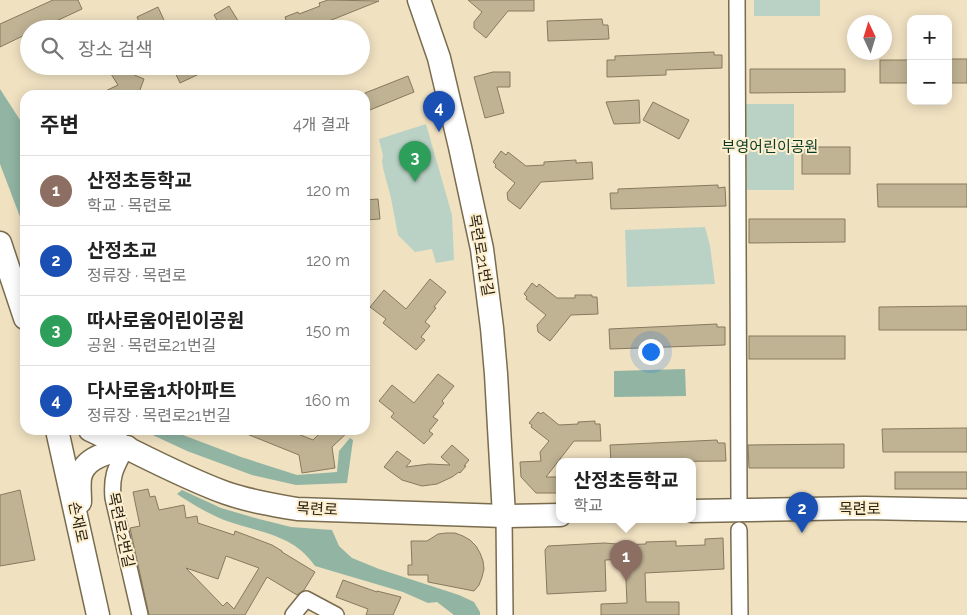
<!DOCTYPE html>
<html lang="ko">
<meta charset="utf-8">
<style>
body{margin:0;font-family:Raleway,"Noto Sans KR",sans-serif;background:#f6f6f6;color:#222}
.controls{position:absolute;right:15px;top:15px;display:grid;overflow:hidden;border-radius:10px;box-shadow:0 2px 12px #0003}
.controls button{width:45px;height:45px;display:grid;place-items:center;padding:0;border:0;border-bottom:1px solid #e0e0e0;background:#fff;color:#222;font:25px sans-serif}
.compass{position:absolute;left:847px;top:15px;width:45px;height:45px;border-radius:50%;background:#fff;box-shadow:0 2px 12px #0003;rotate:356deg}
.you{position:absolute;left:650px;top:351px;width:18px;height:18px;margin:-12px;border:4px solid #fff;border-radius:50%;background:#1a73e8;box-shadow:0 0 0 8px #1a73e833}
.badge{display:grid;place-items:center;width:32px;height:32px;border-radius:50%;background:#ba3f8f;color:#fff;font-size:16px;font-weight:700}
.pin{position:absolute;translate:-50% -41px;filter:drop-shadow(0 1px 2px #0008)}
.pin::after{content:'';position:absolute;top:26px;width:18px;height:15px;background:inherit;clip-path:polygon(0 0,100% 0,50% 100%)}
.popup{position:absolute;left:556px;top:458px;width:140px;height:65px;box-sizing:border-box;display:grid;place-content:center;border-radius:10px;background:#fff;filter:drop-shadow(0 1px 4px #0005);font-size:16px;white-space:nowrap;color:#767676}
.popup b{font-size:19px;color:#222}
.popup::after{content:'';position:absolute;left:50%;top:100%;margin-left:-10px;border:10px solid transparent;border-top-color:#fff}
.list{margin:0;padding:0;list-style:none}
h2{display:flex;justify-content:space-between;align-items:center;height:65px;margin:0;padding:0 20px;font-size:21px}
h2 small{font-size:16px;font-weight:400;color:#767676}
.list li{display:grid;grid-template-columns:32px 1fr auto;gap:15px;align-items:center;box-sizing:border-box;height:70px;padding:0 20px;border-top:1px solid #e0e0e0}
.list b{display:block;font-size:19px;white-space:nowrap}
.list p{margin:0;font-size:16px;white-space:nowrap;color:#767676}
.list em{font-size:16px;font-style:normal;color:#767676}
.icon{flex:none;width:28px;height:28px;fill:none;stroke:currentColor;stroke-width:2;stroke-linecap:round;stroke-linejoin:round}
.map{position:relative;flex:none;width:967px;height:615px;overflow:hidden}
.search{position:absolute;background:#fff;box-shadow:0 2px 12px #0003;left:20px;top:20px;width:350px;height:55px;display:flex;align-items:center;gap:12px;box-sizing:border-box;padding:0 18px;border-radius:28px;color:#767676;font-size:19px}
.panel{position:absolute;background:#fff;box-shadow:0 2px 12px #0003;left:20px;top:90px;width:350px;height:345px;border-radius:15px}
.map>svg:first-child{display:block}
.green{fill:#b9d2c5}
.forest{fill:#91b4a3}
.building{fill:#c0b394;stroke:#877a5d;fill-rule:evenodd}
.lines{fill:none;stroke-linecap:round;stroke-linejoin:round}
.street-casing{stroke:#796c4f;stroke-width:18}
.secondary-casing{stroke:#796c4f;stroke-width:25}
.street{stroke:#fff;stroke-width:15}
.secondary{stroke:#fff;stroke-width:22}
.labels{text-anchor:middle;stroke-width:4;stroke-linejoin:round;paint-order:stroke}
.park-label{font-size:15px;fill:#093a28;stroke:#fdefce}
.street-label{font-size:15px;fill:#292418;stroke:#fdefce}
</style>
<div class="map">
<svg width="967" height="615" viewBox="0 0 967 615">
<rect width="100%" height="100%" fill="#f0e1c1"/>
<g class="green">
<rect x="754" y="0" width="66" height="16"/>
<rect x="745" y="104" width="49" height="86"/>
<polygon points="426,124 452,215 454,260 436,263 432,249 415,252 398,235 391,198 383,168 382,161 383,156 379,139"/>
<polygon points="705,227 710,246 715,284 627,287 625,230"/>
</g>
<g class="forest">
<polygon points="0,89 22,123 25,130 25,230 0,164"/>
<polygon points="685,369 686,396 614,397 614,371"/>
<polygon points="142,430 174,430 183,435 241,457 297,475 337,472 339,451 350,438 353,440 347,483 296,485 252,475 187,451"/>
<path d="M182,490L221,508L259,519L291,527L332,530L339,546L352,558L379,569L459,595L474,602L480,612V615H454L437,602L428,603L403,592L315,566C292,533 259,533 224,520C207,513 192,504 177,494Z"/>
</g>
<g class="building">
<polygon points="53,0 78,0 82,9 39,29 29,29 29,33 0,47 0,24"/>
<polygon points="328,0 379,1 309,29 265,29 286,20 285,17 298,12 299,14 320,6 319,3"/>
<polygon points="468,0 534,0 534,11 508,11 486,38 474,28 474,22 482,12"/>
<polygon points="229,6 243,29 222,29 214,15"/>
<polygon points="158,7 168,29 142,29 137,17"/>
<polygon points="602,19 603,25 608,25 609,39 548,41 547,21"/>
<polygon points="714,52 714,55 722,55 722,68 666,70 666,75 607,77 607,60 615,60 615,56"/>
<rect x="948" y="59" width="19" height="24"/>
<rect x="880" y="60" width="31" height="23"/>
<polygon points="106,66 127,66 132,74 144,79 138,95 97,95 118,85"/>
<polygon points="172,66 216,66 180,83"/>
<polygon points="750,69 845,69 845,92 750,93"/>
<polygon points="493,72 510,72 510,87 497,87 504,113 485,118 474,77"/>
<polygon points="408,76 414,92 365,112 365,93"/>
<polygon points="639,100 640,123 614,124 606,102"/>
<polygon points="653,102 689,120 679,139 643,120"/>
<rect x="802" y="147" width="48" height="27"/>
<polygon points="501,151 506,155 508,152 526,166 544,165 544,162 576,160 576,163 592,162 593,179 541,182 520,209 508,200 507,193 515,183 495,167 496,165 493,162"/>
<polygon points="877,184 967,184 967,207 878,207"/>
<polygon points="718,185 718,188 725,187 726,206 611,209 610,193 618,193 618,189"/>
<polygon points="378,199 380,219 365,220 365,200"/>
<polygon points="749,219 845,219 845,242 749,243"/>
<polygon points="430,279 446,292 434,307 436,308 425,322 430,326 421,337 425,340 416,350 383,323 386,319 370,307 384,290 406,309"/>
<polygon points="532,283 537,287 539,284 557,298 575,298 575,295 592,295 592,297 597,297 598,314 571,315 550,341 538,332 537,325 546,315 526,299 527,297 524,294"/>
<polygon points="967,306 967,330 879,330 879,307"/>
<polygon points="717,324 717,327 725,327 725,345 610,349 609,329"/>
<rect x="749" y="336" width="96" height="23"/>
<polygon points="438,374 454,386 442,401 444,403 433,417 438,420 429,431 433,434 424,444 391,417 394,413 379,401 392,385 414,403"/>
<polygon points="538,412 541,414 543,412 559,425 578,424 578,422 595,421 595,424 600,424 601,441 574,441 546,477 560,477 560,493 536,493 521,477 520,462 541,461 540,452 549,441 531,427 532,425 529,423"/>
<polygon points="967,428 967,452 883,452 882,429"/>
<polygon points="237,430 288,430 313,440 323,430 350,430 332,447 335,468 302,473 299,455"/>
<polygon points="717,440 718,443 725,443 726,461 611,462 610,445"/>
<polygon points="844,444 844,468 749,468 748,445"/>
<polygon points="452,445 469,460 464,466 466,466 460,473 459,472 452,477 437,484 422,486 402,480 384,467 397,451 411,461 406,467 429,464 450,465 441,457"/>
<rect x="895" y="472" width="72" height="17"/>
<path d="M148,489L150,497L155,496L159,510L184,505L186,518L197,516L198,523L234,535L235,531L272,545L282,551V552L315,572L304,590L297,595L267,577L245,615H149L130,528L140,526L133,492ZM226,556L259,568L234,609L227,602L223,606L186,568L218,579Z"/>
<polygon points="20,490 35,560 0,566 0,495"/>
<polygon points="446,533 455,533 463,536 470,540 476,546 480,553 483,561 484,569 482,577 479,585 474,591 428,582 428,575 408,575 408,565 412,565 411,541 427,541 438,534"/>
<polygon points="723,538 724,569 645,573 646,602 679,602 679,615 601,615 601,604 627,603 625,559 605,560 606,591 547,594 545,550 548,546 604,543 617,544 617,545 646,544 646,542 676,541 676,546 705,545 705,539"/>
<polygon points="343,580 377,592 377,591 401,597 393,615 366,615 368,609 336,597"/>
</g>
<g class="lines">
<defs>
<g id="street">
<polyline points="737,0 739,498"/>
<path d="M127,447C116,468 111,474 113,498L140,615"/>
<polyline points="504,516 505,615"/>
<polyline points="739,530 740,615"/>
<polyline points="293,615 306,599 336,615"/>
</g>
<g id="secondary">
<polyline points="419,0 439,58 460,147 482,249 492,328 496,374 504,516"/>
<polyline points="0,243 25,318"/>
<polyline points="57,430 98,615"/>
<path d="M90,430C135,451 179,476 226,493C249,501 273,505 297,509L504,516L560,515"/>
<path d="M80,502C80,494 79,486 80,478C84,456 110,453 127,447"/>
<polyline points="692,511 864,508 967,510"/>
</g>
</defs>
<use href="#street" class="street-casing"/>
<use href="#secondary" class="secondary-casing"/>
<use href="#street" class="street"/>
<use href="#secondary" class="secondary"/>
</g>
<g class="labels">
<g class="park-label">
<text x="770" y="152">부영어린이공원</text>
</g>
<g class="street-label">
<text transform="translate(481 255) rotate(80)" y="5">목련로21번길</text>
<text transform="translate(317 509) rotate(3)" y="5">목련로</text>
<text x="860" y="514">목련로</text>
<text transform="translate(78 522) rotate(78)" y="5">손재로</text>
<text transform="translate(121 530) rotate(78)" y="5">목련로2번길</text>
</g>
</g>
</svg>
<div class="controls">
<button>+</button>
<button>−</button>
</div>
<svg class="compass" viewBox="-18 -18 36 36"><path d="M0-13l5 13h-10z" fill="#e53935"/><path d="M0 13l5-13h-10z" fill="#767676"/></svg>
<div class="you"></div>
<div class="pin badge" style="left:626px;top:581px;background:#8d6e63">1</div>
<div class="popup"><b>산정초등학교</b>학교</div>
<div class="pin badge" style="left:802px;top:533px;background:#1a4fb4">2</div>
<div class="pin badge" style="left:415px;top:182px;background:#2e9e5b">3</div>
<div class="pin badge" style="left:439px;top:132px;background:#1a4fb4">4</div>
<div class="search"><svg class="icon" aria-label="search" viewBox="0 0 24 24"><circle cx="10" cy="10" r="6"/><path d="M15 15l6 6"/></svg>장소 검색</div>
<section class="panel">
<h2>주변<small>4개 결과</small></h2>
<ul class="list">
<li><span class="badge" style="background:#8d6e63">1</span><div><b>산정초등학교</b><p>학교 · 목련로</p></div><em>120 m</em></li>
<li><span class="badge" style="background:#1a4fb4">2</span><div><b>산정초교</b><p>정류장 · 목련로</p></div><em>120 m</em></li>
<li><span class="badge" style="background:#2e9e5b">3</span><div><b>따사로움어린이공원</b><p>공원 · 목련로21번길</p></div><em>150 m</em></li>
<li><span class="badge" style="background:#1a4fb4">4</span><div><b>다사로움1차아파트</b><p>정류장 · 목련로21번길</p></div><em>160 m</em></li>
</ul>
</section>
</div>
